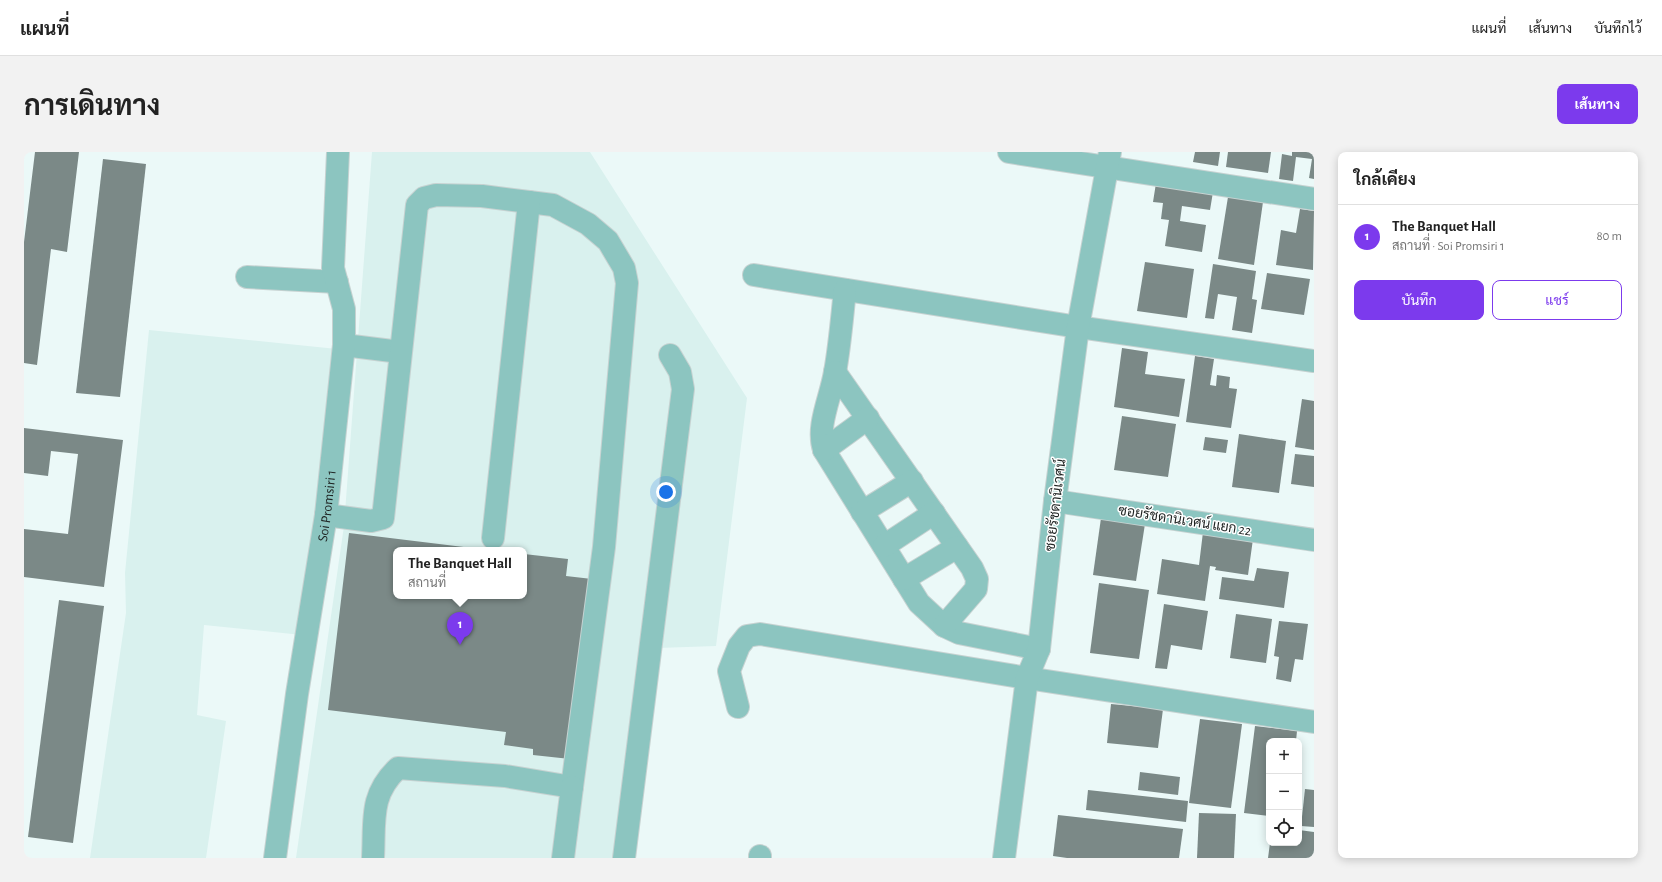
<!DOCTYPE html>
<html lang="th">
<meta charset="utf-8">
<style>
body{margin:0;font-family:"Alegreya Sans",Sarabun,sans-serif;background:#f2f2f2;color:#222}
.controls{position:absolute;right:12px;bottom:12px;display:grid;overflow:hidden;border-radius:8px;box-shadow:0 2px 10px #0003}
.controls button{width:36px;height:36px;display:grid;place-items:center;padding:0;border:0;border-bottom:1px solid #e0e0e0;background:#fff;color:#222;font:20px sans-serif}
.you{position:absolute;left:642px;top:340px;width:14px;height:14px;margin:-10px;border:3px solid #fff;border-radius:50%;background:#1a73e8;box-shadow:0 0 0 6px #1a73e833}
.badge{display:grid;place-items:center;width:26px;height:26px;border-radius:50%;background:#7c3aed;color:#fff;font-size:13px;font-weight:700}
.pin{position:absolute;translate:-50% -33px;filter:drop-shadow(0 1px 2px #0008)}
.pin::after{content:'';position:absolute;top:21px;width:14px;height:12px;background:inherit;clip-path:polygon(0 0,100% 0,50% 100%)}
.popup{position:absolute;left:369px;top:395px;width:134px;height:52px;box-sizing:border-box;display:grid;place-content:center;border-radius:8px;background:#fff;filter:drop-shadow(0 1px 3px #0005);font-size:13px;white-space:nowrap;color:#767676}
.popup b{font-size:15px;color:#222}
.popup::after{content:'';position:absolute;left:50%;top:100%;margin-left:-8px;border:8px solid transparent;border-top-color:#fff}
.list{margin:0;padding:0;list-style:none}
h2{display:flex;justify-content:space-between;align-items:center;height:52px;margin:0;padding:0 16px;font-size:17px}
h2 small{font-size:13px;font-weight:400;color:#767676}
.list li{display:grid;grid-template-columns:26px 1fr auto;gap:12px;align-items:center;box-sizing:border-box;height:64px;padding:0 16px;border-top:1px solid #e0e0e0}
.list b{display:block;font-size:15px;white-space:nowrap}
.list p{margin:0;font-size:13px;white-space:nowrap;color:#767676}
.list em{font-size:13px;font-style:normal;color:#767676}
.actions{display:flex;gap:8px;padding:12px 16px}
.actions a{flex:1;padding:9px 0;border:1px solid #7c3aed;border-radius:8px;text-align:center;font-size:14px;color:#7c3aed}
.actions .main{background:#7c3aed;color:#fff}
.icon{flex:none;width:22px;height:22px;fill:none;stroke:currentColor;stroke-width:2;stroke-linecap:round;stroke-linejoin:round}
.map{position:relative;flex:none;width:1290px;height:706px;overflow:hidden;border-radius:8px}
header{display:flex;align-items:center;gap:24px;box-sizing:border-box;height:56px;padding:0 20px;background:#fff;border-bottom:1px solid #e0e0e0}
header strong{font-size:19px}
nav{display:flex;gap:22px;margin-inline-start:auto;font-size:14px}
.intro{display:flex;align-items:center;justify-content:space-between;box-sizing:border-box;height:96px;padding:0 24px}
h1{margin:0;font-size:28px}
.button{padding:10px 18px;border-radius:8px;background:#7c3aed;color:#fff;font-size:14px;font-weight:700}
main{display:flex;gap:24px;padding:0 24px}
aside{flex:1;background:#fff;border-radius:8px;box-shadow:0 2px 10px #0003}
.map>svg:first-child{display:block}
.built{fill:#d9f1ee;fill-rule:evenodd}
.building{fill:#7b8987}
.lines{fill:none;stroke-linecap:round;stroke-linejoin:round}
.minor-casing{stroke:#c6d2d1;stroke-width:24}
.minor{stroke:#8cc5c0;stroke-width:22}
.labels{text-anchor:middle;stroke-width:3;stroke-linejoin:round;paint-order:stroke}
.street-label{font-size:14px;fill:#1e2322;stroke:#fff}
</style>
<header>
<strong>แผนที่</strong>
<nav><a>แผนที่</a><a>เส้นทาง</a><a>บันทึกไว้</a></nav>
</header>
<div class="intro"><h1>การเดินทาง</h1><a class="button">เส้นทาง</a></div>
<main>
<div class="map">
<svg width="1290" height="706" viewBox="0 0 1290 706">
<rect width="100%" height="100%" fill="#ebf9f8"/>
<g class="built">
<path d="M348,0H566L723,246L692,494L634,496L608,706H272L320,374ZM372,398H500V444H372Z"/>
<polygon points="125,178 313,197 278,483 180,473 173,563 202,569 182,706 66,706 102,461 101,421"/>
</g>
<g class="building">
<polygon points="11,0 55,0 43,100 27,97 13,213 0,211 0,90"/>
<polygon points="1171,0 1196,0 1194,14 1169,10"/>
<polygon points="1204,0 1247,0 1244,21 1202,15"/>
<polygon points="1268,0 1290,0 1290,27 1285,26 1288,7 1272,5 1269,29 1255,27 1258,2 1268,4"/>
<polygon points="79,7 122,12 96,245 52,241"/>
<polygon points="1132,31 1189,40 1186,58 1158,54 1156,69 1182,73 1178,100 1141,94 1145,68 1137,67 1139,51 1129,50"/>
<polygon points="1204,45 1239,50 1230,113 1194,107"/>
<polygon points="1276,57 1290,59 1289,118 1252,113 1257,78 1272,81"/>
<polygon points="1121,110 1170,117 1163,166 1113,159"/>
<polygon points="1189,112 1232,119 1228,147 1233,148 1228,181 1208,178 1213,145 1194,142 1190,167 1181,166"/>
<polygon points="1243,121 1286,127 1280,163 1237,157"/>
<polygon points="1098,196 1124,200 1121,222 1161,227 1155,265 1090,255"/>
<polygon points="1171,204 1190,207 1186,233 1192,234 1193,223 1206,225 1205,236 1213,237 1207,276 1162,270"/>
<polygon points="1278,247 1290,249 1290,298 1271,295"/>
<polygon points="1098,264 1152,272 1144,325 1090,318"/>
<polygon points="0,276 99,288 80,435 0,425 0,377 44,382 54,302 27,299 24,324 0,321"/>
<polygon points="1215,282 1262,289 1255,341 1208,335"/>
<polygon points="1181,285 1204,288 1202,301 1179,298"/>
<polygon points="1271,302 1290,304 1290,335 1267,332"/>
<polygon points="1077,366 1121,372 1112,429 1069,423"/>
<polygon points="1179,380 1229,387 1224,423 1191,418 1192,415 1186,414 1181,449 1133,442 1138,407 1175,413"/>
<polygon points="325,381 456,397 372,398 372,444 500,444 500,402 544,407 542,424 568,427 546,607 509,603 509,597 480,593 482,580 304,558"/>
<polygon points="1233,416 1265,420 1260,456 1195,447 1198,425 1230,429"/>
<polygon points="1075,431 1125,438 1115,507 1066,501"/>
<polygon points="35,448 80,454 49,691 4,685"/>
<polygon points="1140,452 1184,459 1178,498 1147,493 1143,517 1131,516"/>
<polygon points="1212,462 1248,467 1242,511 1206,506"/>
<polygon points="1255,469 1284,472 1279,508 1271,507 1267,530 1252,527 1255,505 1250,504"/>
<polygon points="1087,552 1139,557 1134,596 1083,591"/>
<polygon points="1176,567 1218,572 1207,656 1165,651"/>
<polygon points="1231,574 1273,579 1272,589 1245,589 1245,664 1220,661"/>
<polygon points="1116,620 1156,625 1154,643 1114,638"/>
<polygon points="1281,637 1290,638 1290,675 1277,674"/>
<polygon points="1064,638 1164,649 1162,670 1062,658"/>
<polygon points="1175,661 1212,662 1210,706 1173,706"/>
<polygon points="1034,663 1159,677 1155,706 1043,706 1029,704"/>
<polygon points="1275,678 1290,680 1290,706 1244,706 1246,691 1275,691"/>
</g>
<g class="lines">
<defs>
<g id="minor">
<polyline points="985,0 1290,47"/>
<polyline points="730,123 1054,175 1290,209"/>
<polyline points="223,125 313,130"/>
<path d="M821,138C818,165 816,193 811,220C807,245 792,274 800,298L895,451L920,474L935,481L1015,497"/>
<polyline points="320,193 376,200"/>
<polyline points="811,220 948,416 953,427 952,437 920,474"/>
<polyline points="800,298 844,266"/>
<polyline points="1031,349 1290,388"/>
<polyline points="838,360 888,329"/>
<path d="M302,363L347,369L359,366L393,53L400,46L412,43L458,44L529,53L564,72L584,89L600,116L603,131L580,395L548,635L481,624L374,616C345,643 351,669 349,706"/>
<polyline points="469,386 505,50"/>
<polyline points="860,394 910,361"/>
<polyline points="880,427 933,395"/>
<polyline points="714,555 705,519 715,494 723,484 736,482 1003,526 1290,570"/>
<path id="s1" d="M251,706L273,542L302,363L320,193V157L309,116L314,0"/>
<polyline points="539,706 548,635"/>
<polyline points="600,706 659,237 656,220 646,203"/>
<polyline points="736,706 736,704"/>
<polyline points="980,706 1003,526 1015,497 1031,349 1054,175 1086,0"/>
</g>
</defs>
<use href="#minor" class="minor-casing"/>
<use href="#minor" class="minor"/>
</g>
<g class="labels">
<g class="street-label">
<text transform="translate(1031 353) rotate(-83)" y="5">ซอยรัชดานิเวศน์</text>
<text dy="5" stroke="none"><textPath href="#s1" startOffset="356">Soi Promsiri 1</textPath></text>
<text transform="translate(1161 368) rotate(9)" y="5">ซอยรัชดานิเวศน์ แยก 22</text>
</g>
</g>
</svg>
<div class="controls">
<button>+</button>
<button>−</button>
<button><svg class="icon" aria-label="locate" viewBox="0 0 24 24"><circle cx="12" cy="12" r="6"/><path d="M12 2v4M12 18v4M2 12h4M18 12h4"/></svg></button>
</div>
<div class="you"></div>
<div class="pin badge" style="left:436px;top:493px">1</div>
<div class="popup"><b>The Banquet Hall</b>สถานที่</div>
</div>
<aside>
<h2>ใกล้เคียง<small></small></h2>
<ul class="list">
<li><span class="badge">1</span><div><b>The Banquet Hall</b><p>สถานที่ · Soi Promsiri 1</p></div><em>80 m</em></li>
</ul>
<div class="actions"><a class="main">บันทึก</a><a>แชร์</a></div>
</aside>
</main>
